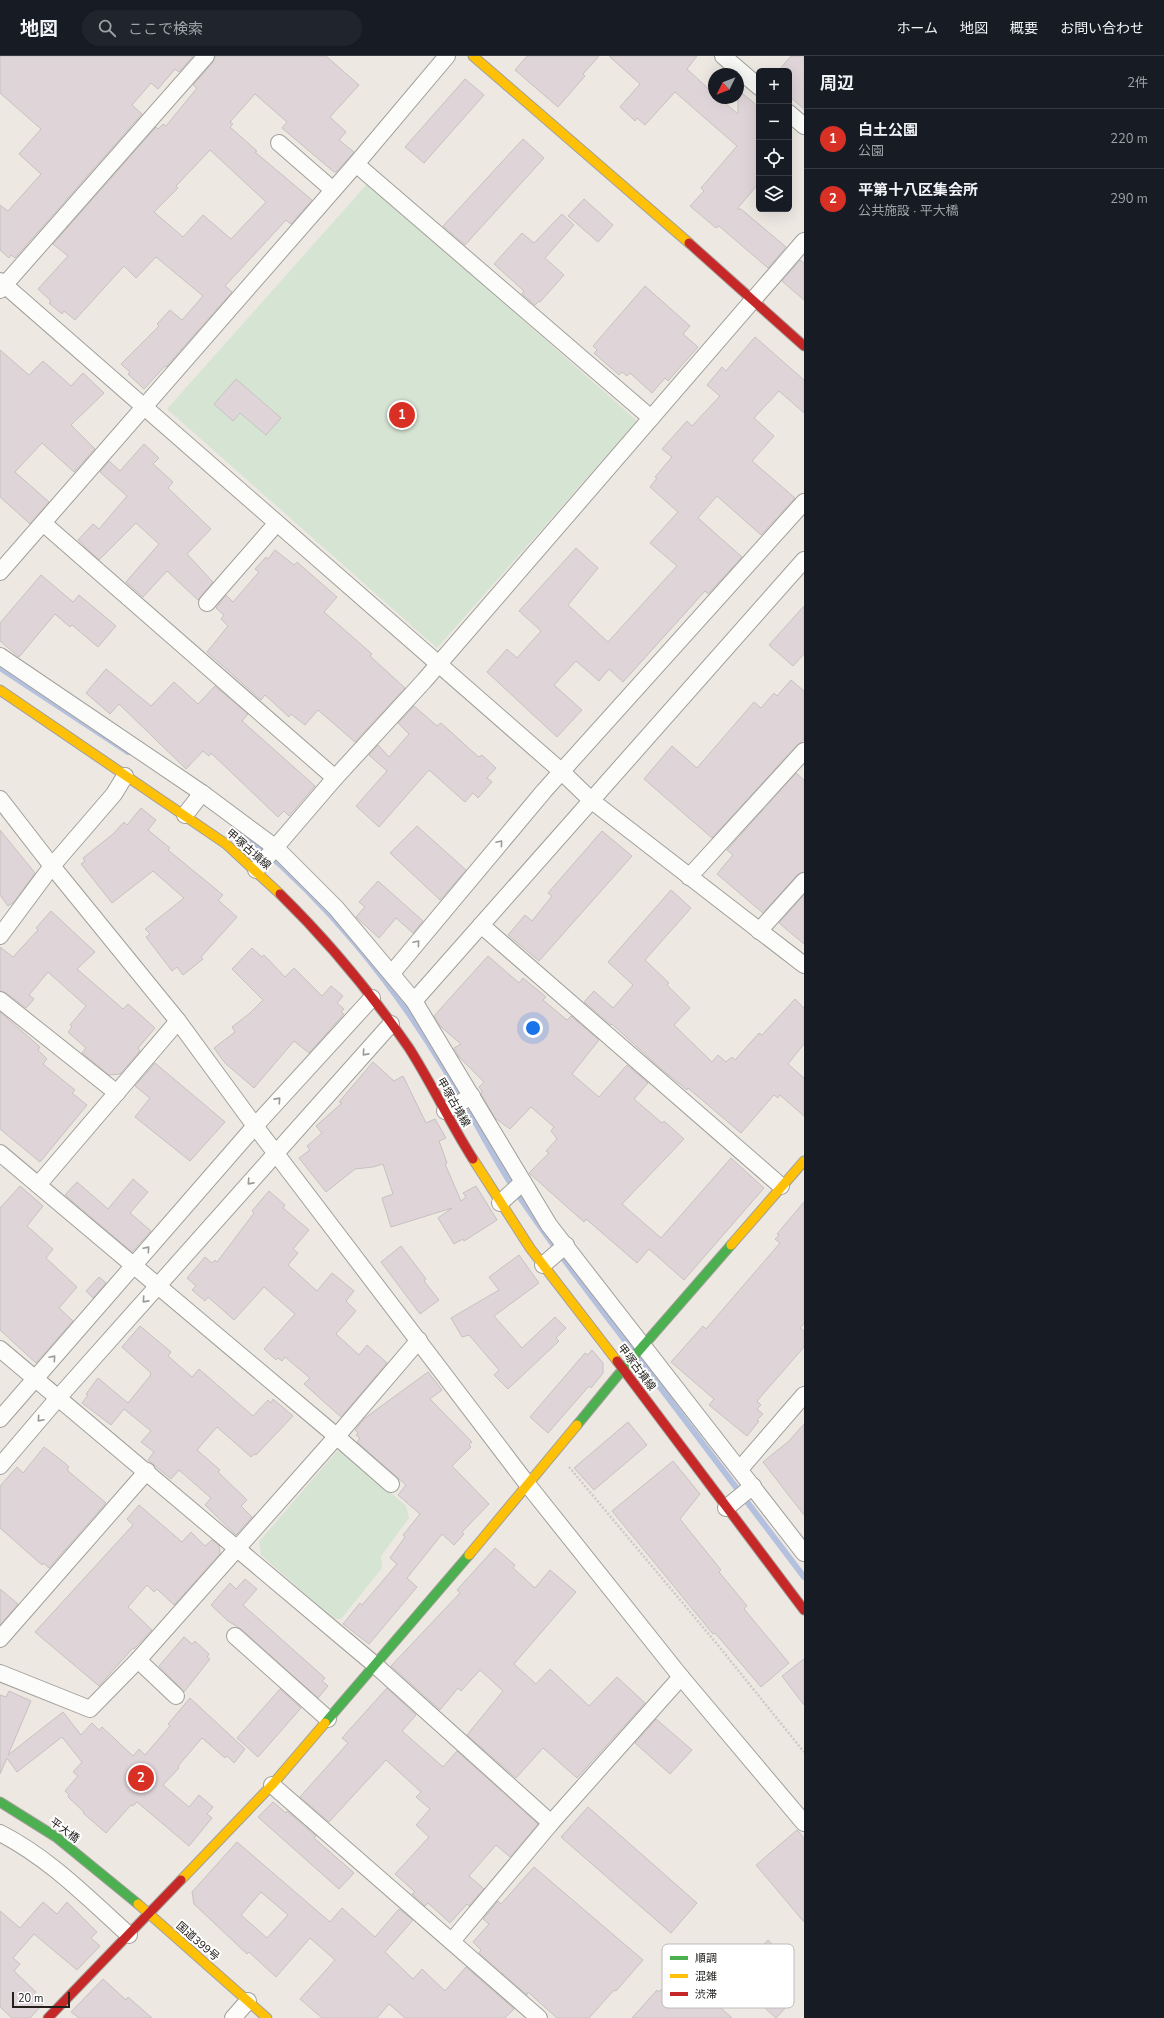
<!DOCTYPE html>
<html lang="ja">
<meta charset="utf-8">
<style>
body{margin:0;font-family:"Nunito Sans","Noto Sans JP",sans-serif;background:#20242c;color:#f1f3f6}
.controls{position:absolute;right:12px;top:12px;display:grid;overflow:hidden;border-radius:6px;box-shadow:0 4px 16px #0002}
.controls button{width:36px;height:36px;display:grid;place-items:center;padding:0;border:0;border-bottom:1px solid #363941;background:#171b24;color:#f1f3f6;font:20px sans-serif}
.compass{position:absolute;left:708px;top:12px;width:36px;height:36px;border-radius:50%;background:#171b24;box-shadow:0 4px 16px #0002;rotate:227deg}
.scale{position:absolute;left:12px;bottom:10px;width:58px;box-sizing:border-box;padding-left:4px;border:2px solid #23201c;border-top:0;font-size:11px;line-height:14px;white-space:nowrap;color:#23201c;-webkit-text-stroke:3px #fff;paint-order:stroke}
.you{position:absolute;left:533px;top:972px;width:14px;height:14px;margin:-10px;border:3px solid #fff;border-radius:50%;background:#1a73e8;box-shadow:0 0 0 6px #1a73e833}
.badge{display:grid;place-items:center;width:26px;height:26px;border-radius:50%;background:#d93025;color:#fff;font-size:13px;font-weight:700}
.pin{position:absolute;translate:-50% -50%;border:2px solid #fff;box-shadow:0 1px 4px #0006}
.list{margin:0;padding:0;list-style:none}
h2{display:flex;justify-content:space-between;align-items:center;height:52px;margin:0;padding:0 16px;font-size:17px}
h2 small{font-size:13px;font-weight:400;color:#9ea1a6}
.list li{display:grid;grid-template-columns:26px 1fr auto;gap:12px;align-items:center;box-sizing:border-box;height:60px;padding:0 16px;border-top:1px solid #363941}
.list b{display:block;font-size:15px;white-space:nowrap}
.list p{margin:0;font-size:13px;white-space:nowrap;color:#9ea1a6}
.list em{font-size:13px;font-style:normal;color:#9ea1a6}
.icon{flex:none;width:22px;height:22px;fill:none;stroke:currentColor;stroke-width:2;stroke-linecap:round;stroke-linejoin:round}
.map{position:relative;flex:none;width:804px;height:1962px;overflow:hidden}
header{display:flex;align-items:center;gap:24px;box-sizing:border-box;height:56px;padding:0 20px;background:#171b24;border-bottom:1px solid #363941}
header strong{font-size:19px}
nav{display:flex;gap:22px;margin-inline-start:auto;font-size:14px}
.search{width:280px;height:36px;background:#20242c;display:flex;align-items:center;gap:10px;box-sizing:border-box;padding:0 14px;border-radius:22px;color:#9ea1a6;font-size:15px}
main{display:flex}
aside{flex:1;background:#171b24}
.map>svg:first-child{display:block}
.green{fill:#d6e4d3}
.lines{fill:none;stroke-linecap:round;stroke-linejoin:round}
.stream{stroke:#b4c1de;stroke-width:6}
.building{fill:#dfd4d8;stroke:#c6c2c0;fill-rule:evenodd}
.street-casing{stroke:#a29f9a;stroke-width:18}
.fast-casing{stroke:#a29f9a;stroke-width:11}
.slow-casing{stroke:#a29f9a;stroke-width:11}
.jam-casing{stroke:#a29f9a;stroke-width:11}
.path{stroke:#ccc9c7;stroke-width:2.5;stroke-dasharray:2 2;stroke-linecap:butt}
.street{stroke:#fcfcfb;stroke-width:16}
.fast{stroke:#4caf50;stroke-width:9}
.slow{stroke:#ffc107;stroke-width:9}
.jam{stroke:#c62828;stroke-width:9}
.oneway{stroke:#9a9997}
.labels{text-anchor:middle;stroke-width:4;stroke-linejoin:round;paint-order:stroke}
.street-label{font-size:11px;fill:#23201c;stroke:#fff}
.key{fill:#fff;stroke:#bdbcbb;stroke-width:1}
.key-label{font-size:11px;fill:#23201c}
</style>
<header>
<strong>地図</strong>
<div class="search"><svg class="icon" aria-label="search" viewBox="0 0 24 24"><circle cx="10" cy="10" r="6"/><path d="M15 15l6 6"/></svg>ここで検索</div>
<nav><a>ホーム</a><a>地図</a><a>概要</a><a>お問い合わせ</a></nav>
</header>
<main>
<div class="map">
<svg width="804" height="1962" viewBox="0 0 804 1962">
<rect width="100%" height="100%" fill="#ede8e2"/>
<g class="green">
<polygon points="368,127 637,365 437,592 167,353"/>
<polygon points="337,1395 344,1396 406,1450 409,1462 381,1500 382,1512 341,1563 334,1563 261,1499 259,1486"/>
</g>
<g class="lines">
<g class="stream">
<polyline points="0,612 128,696"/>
<path d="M242,776C324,841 394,928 447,1017C470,1054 489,1094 513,1131C550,1187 592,1241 633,1295"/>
<polyline points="638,1302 804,1521"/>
</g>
</g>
<g class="building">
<polygon points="0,0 193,0 179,16 175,13 158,33 151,27 132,49 142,58 15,202 11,199 9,202 0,194 0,149 8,155 41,118 19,98 41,73 0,37"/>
<path d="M215,0H326L359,29L330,61L346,76L339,84L354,96L336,116H334L282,72L287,66L255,38L230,66L233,68L230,71L257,95L255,96L312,144L291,168L286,164L225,230L232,236L166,311L165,310L144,333L128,318L130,316L121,308L159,270L157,268L170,254L182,264L203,240L156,201L136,222L124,210L75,264L64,255L62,258L49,247L51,245L38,233L68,200L53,188L156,71L158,73L163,68L166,70L197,32L193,29L213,6ZM210,94L266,146L231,183L203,159L183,181L154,156L178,132L176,130Z"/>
<polygon points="527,0 599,0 583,18 585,20 558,51 515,14"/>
<polygon points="609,0 697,0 687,13 714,38 714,42 719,42 738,58 738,34 759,51 759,127 737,153 741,153 786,191 768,212 719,170 716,172 690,150 704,135 701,132 737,90 675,36 645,69 637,62 635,65 620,51 640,28"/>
<polygon points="791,0 804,0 804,53 789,40 789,15 778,15"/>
<polygon points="465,23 484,39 424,107 405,91"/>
<polygon points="523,83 544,102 465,189 443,170"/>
<polygon points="584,143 613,169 598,186 568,160"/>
<polygon points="562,158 574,169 545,202 564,219 540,246 539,245 535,249 522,238 524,235 494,208 522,177 534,187"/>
<polygon points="800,204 804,207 804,244 782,225"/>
<polygon points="645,230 690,270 683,278 698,291 668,325 665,322 652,337 630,317 627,320 622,316 619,319 594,297 597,294 593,290"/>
<polygon points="755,281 804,324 804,357 779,335 754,362 774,380 752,405 795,442 761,479 717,440 698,462 742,501 708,538 705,535 623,626 609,613 599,625 576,605 554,629 582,654 557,681 487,616 507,593 517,602 541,575 519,555 576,492 598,512 568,549 608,586 677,510 650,487 678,456 650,431 657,422 655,421 672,401 662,393 687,365 692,370 720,340 707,329 722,311 726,315"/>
<polygon points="0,294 29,319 43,305 71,330 83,317 104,337 71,369 95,393 74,416 42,387 15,416 49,446 30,468 0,441"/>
<polygon points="236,323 281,362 266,379 240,357 233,365 214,348"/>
<polygon points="144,388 159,402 153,408 173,426 168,432 211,473 187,498 213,526 198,544 167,515 143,541 126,526 159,488 136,467 99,504 78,484 93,468 99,473 127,440 100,416 109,405 120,415"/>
<polygon points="275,494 294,509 297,506 337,541 324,556 372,598 370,600 405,632 355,686 318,654 305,669 291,658 289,661 265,639 261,644 207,596 228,570 221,563 224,559 216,552 226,539 233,546 259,516 255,513 266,501 268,503"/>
<polygon points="41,519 73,546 79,539 116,570 98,591 72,569 70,571 55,558 19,601 0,585 0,567"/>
<polygon points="804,550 804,598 793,610 769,589"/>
<polygon points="106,613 151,650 174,626 198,648 215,630 248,658 242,665 315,730 289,760 284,755 278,761 211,697 209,700 203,695 186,713 119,648 110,658 86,637"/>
<polygon points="791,624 804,635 804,684 797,689 712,782 644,723 672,690 697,712 754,646 761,652 774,637 777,640"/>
<polygon points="414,650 437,670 441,667 473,696 479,701 482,699 496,712 487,722 492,726 478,742 473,737 465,746 429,714 379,771 356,750 387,715 369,699 378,689 389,701 409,678 398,667"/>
<polygon points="796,717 804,724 804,816 797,819 763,857 717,818 733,799 727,794"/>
<polygon points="141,752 156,764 148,774 170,792 168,794 223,839 218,844 237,861 201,901 203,903 183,919 177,911 172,915 146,881 150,878 145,873 184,842 153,815 112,847 81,808 85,805 83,802 113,778 124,766 127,769"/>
<polygon points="417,770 466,814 440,844 390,797"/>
<polygon points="0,774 35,817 14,846 8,850 0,839"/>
<polygon points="602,775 632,800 539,905 508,879 525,859 532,865 552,840 548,837"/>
<polygon points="378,825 423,865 413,877 396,862 379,882 356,861 365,851 359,846"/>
<polygon points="671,834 691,852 645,904 669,927 667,929 690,952 674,969 712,1006 718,999 726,1006 732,1001 735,1004 759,977 762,979 795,943 804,952 804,988 788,1008 804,1022 804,1060 780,1039 778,1042 774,1039 741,1077 688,1032 687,1034 661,1013 612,968 611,969 584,946 594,935 613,952 633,929 608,906"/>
<polygon points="804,839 804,888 779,867"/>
<polygon points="51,855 95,896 77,913 123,953 128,948 155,972 138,992 140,995 120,1018 109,1019 82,997 86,992 68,976 72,971 70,969 86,950 48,916 29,939 34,943 26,952 6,937 0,935 0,891 13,901 38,874 36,872"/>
<polygon points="252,892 262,901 264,899 285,921 294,912 322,940 331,930 343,940 337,947 344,953 341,956 344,958 309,997 294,985 254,1032 225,1007 214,992 235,976 232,971 250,957 263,944 232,913"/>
<polygon points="488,900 519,927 523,922 546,941 543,944 567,964 571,960 599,984 572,1018 599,1041 627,1009 648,1027 634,1043 662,1067 664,1065 684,1083 622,1148 661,1182 731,1102 764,1132 684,1224 649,1193 637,1207 586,1163 584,1166 529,1117 549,1097 546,1095 557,1083 551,1075 554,1071 531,1051 510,1073 495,1062 481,1038 482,1035 479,1031 484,1026 459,1001 454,992 461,988 440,970 434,960"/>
<polygon points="0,956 40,991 38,994 47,1003 43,1008 75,1034 72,1037 87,1049 40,1106 0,1073"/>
<polygon points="373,1006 394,1025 403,1020 426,1067 435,1063 446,1082 439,1085 447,1107 445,1108 461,1145 466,1141 463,1137 476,1130 497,1164 464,1185 463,1183 454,1188 438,1162 452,1152 391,1171 382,1142 393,1138 383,1108 373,1111 355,1113 326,1136 299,1102 310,1094 307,1090 322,1077 316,1070 342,1047 339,1046"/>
<polygon points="155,1007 225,1066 190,1105 135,1061 150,1042 135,1030"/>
<polygon points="133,1123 148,1136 130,1157 151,1175 132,1196 65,1139 77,1126 108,1153"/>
<polygon points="20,1130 43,1150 27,1170 53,1193 46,1202 77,1231 59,1252 73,1265 36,1307 0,1274 0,1152"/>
<polygon points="269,1135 285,1149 283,1152 309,1174 293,1193 298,1197 288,1209 317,1235 332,1217 354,1235 346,1245 356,1255 336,1278 359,1299 367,1289 387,1307 341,1361 304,1328 310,1322 285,1301 282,1305 278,1302 276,1304 264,1293 295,1258 264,1231 234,1264 208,1241 205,1245 192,1234 196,1230 187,1222 205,1201 212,1207 215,1204 217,1206 254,1157 252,1155"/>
<polygon points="804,1146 804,1268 800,1272 804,1275 804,1291 757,1345 761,1349 757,1353 763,1358 757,1364 759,1365 747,1380 709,1349 714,1343 671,1306 703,1270 706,1273 780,1187 775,1183 779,1179 777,1178"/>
<polygon points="401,1190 426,1223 424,1225 439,1244 420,1258 381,1206"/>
<polygon points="519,1199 539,1227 494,1260 522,1292 555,1261 566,1272 556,1282 559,1285 508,1333 494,1319 499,1314 469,1279 462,1281 451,1262 499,1234 489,1221"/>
<polygon points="99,1221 106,1227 93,1242 86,1235"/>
<polygon points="140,1270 171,1296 168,1300 192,1321 199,1313 253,1360 268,1344 271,1347 273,1343 293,1360 256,1399 254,1398 251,1401 217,1371 197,1394 220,1414 218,1416 247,1444 241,1450 252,1461 236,1479 205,1449 211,1442 179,1414 171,1423 148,1404 154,1396 141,1386 151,1375 124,1353 111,1369 82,1347 88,1339 86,1338 98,1322 128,1347 150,1320 151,1317 122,1291"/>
<polygon points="592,1294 603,1307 603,1317 591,1332 589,1330 548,1377 530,1361 585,1297 588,1299"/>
<polygon points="428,1316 442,1334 430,1343 472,1386 469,1389 471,1391 452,1410 489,1448 462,1476 464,1478 454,1489 442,1478 407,1522 417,1531 369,1588 343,1568 360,1547 362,1549 397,1508 390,1502 405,1481 403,1479 420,1458 398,1439 406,1429 357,1386 360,1382 356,1379 358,1377 355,1374 365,1362"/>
<polygon points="628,1366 647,1389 594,1434 574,1412"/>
<polygon points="804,1368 804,1459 763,1406 789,1385"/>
<polygon points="44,1391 66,1408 69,1411 67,1414 106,1447 49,1512 43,1507 42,1509 0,1472 0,1430 17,1411 23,1417"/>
<polygon points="673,1405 700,1438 680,1463 721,1514 719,1516 747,1550 744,1553 789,1607 761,1631 715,1577 713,1578 612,1455"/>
<polygon points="139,1449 182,1486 191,1476 205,1490 212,1484 219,1489 220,1498 174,1549 157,1533 154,1536 147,1529 128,1551 152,1574 134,1593 133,1592 99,1630 35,1576 133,1469 127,1463"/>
<polygon points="495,1492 515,1509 513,1512 535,1532 550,1514 576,1536 514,1608 536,1628 550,1613 589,1650 617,1621 645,1647 577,1722 543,1692 516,1722 467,1679 503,1635 480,1614 461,1635 458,1632 440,1654 391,1610 460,1537 457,1534"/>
<polygon points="245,1523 257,1533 243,1549 325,1622 322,1625 328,1630 318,1642 241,1573 228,1565 211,1549 230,1527 236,1533"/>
<polygon points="0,1533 18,1548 0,1569"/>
<polygon points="184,1581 192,1588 195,1585 209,1598 207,1601 210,1603 184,1636 159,1610"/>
<polygon points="804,1603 804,1649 782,1620"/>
<polygon points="387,1632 416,1659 402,1675 443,1711 457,1695 538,1768 510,1801 496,1789 469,1820 484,1833 469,1850 467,1848 450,1867 428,1847 425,1850 412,1838 415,1836 395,1818 429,1781 416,1769 430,1753 416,1741 421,1736 386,1704 329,1766 300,1741 348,1687 342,1682"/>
<polygon points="280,1633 301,1652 258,1701 237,1682"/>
<polygon points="9,1635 31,1645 8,1699 63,1656 81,1679 92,1667 99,1674 102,1671 133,1700 139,1693 145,1699 170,1670 168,1668 190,1642 245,1693 234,1707 227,1700 225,1702 202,1682 178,1710 179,1712 163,1729 189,1751 199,1739 213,1751 207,1758 212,1762 189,1790 137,1746 133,1750 131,1749 106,1777 83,1757 84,1756 68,1741 69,1739 65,1735 78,1720 73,1716 82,1706 62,1681 17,1716 7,1702 0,1718 0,1639 6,1641"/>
<polygon points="656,1663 692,1694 670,1718 635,1687"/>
<polygon points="273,1746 286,1757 287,1755 316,1780 314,1782 354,1817 339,1833 258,1761"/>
<polygon points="588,1751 697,1847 671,1877 561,1781"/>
<polygon points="797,1774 804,1782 804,1866 756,1809"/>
<path d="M237,1786L330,1866L342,1852L375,1881L399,1853L413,1864L385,1896L413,1923L422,1913L445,1935L466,1911L514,1953L505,1962H405L389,1948L377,1962H322L300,1943L335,1904L310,1882L276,1921L249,1896L247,1898L194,1848L192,1836ZM261,1836L288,1859L267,1882L241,1859Z"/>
<polygon points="534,1811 643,1904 616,1935 614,1934 589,1962 557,1962 528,1936 527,1939 479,1897 481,1894 473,1886 489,1868 483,1863 498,1845 501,1848"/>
<polygon points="43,1846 57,1858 67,1846 97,1876 91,1882 100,1890 77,1914 34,1878 13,1902 20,1908 14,1915 36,1936 33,1939 43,1948 30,1962 12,1962 0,1951 0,1855 20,1872"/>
<polygon points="768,1884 790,1907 776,1923 782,1929 776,1936 789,1948 776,1962 732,1922"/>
<polygon points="679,1914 732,1962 632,1962 657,1934 659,1936"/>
<polygon points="103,1923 126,1944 128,1941 152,1962 79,1962 71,1956"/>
</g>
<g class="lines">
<defs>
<g id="street">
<polyline points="723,0 759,31"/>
<polyline points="789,57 804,70"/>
<polyline points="279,87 333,134"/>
<polyline points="356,108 651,362"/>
<polyline points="0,225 561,715 592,745 804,909"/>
<polyline points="0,234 206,0"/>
<polyline points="43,467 335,722"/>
<polyline points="0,516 356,108 447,0"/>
<polyline points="207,547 276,468"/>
<polyline points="0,600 202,737 276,792 336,852 414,945 549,1169 804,1497"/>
<polyline points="0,743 52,810 178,965 255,1070 528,1429 681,1621 804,1767"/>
<polyline points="185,759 202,737"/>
<polyline points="256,814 335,722 424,625 804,185"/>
<polyline points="689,821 804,695"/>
<polyline points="481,869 781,1130"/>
<polyline points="759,875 804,825"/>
<polyline points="0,880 52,810 114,738 125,720"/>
<polyline points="392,917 544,735 804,446"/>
<polyline points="0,944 117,1037"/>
<polyline points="414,945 804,504"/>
<polyline points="445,1055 472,1040"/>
<polyline points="0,1097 328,1373 391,1428"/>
<polyline points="38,1129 178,965"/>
<polyline points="500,1147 523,1126"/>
<polyline points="543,1209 566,1189"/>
<polyline points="0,1293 374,1608 551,1767"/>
<polyline points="0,1363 255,1070 372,942"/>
<polyline points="0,1410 58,1342 391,968"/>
<polyline points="740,1413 804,1339"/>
<polyline points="726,1452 753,1430"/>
<polyline points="235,1580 328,1663"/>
<polyline points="0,1583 147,1415"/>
<polyline points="138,1604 176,1640"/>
<polyline points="0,1617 90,1653 138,1604 337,1380 419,1284"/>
<polyline points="272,1729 539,1962"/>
<path d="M0,1777C49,1802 88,1842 129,1879"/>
<polyline points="452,1885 551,1767 681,1621"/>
<polyline points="233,1962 248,1945"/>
</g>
<g id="fast">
<polyline points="577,1369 623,1313 731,1189"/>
<polyline points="325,1667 469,1499"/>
<polyline points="0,1746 56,1781 138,1848"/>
</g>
<g id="slow">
<polyline points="473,0 689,187"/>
<polyline points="0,634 226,788 280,838"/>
<polyline points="473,1103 530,1192 617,1305"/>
<polyline points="731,1189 804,1105"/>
<polyline points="469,1499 577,1369"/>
<polyline points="181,1824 272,1729 325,1667"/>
<polyline points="138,1848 267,1962"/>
</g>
<g id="jam">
<polyline points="689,187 804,290"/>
<path d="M280,838C328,885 371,937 409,992C432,1028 450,1067 473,1103"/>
<polyline points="617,1305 804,1554"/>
<polyline points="48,1962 181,1824"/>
</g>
</defs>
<use href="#street" class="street-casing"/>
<use href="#fast" class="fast-casing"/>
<use href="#slow" class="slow-casing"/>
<use href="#jam" class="jam-casing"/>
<polyline class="path" points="569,1411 717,1588 804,1696"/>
<use href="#street" class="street"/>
<use href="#fast" class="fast"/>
<use href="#slow" class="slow"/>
<use href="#jam" class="jam"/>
</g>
<defs><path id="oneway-chevron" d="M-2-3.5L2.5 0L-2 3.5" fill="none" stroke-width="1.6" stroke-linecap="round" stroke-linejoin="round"/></defs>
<g class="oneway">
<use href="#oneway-chevron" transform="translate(500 787) rotate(-50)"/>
<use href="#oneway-chevron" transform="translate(417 887) rotate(-50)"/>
<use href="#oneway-chevron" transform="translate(365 997) rotate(132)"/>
<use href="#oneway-chevron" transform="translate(278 1044) rotate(-48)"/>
<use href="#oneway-chevron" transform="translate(250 1126) rotate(132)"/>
<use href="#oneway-chevron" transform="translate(147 1193) rotate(-49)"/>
<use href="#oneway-chevron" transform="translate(145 1244) rotate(132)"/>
<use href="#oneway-chevron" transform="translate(53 1302) rotate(-49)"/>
<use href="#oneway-chevron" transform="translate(40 1363) rotate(131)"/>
</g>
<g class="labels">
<g class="street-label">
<text transform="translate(249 793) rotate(41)" y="4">甲塚古墳線</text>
<text transform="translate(454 1046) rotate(60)" y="4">甲塚古墳線</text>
<text transform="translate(637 1311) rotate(53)" y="4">甲塚古墳線</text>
<text transform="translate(65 1774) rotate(36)" y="4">平大橋</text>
<text transform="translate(198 1885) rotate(41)" y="4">国道399号</text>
</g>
</g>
<rect x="662" y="1888" width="132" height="64" rx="6" class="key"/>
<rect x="670" y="1900" width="18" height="4" fill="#4caf50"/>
<rect x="670" y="1918" width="18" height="4" fill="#ffc107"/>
<rect x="670" y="1936" width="18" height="4" fill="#c62828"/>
<g class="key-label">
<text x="695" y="1906">順調</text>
<text x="695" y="1924">混雑</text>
<text x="695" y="1942">渋滞</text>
</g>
</svg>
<div class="controls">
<button>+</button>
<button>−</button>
<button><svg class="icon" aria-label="locate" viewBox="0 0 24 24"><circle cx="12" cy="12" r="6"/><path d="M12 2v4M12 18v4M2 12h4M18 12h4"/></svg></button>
<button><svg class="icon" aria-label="layers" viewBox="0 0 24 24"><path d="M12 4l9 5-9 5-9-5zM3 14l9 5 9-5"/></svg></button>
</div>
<svg class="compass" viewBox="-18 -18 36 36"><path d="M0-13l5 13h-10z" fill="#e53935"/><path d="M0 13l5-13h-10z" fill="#9ea1a6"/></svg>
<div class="scale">20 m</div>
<div class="you"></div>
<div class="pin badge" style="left:402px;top:359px">1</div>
<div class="pin badge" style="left:141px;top:1722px">2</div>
</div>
<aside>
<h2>周辺<small>2件</small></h2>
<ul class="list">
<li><span class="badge">1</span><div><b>白土公園</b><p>公園</p></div><em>220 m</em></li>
<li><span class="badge">2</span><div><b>平第十八区集会所</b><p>公共施設 · 平大橋</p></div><em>290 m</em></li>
</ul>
</aside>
</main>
